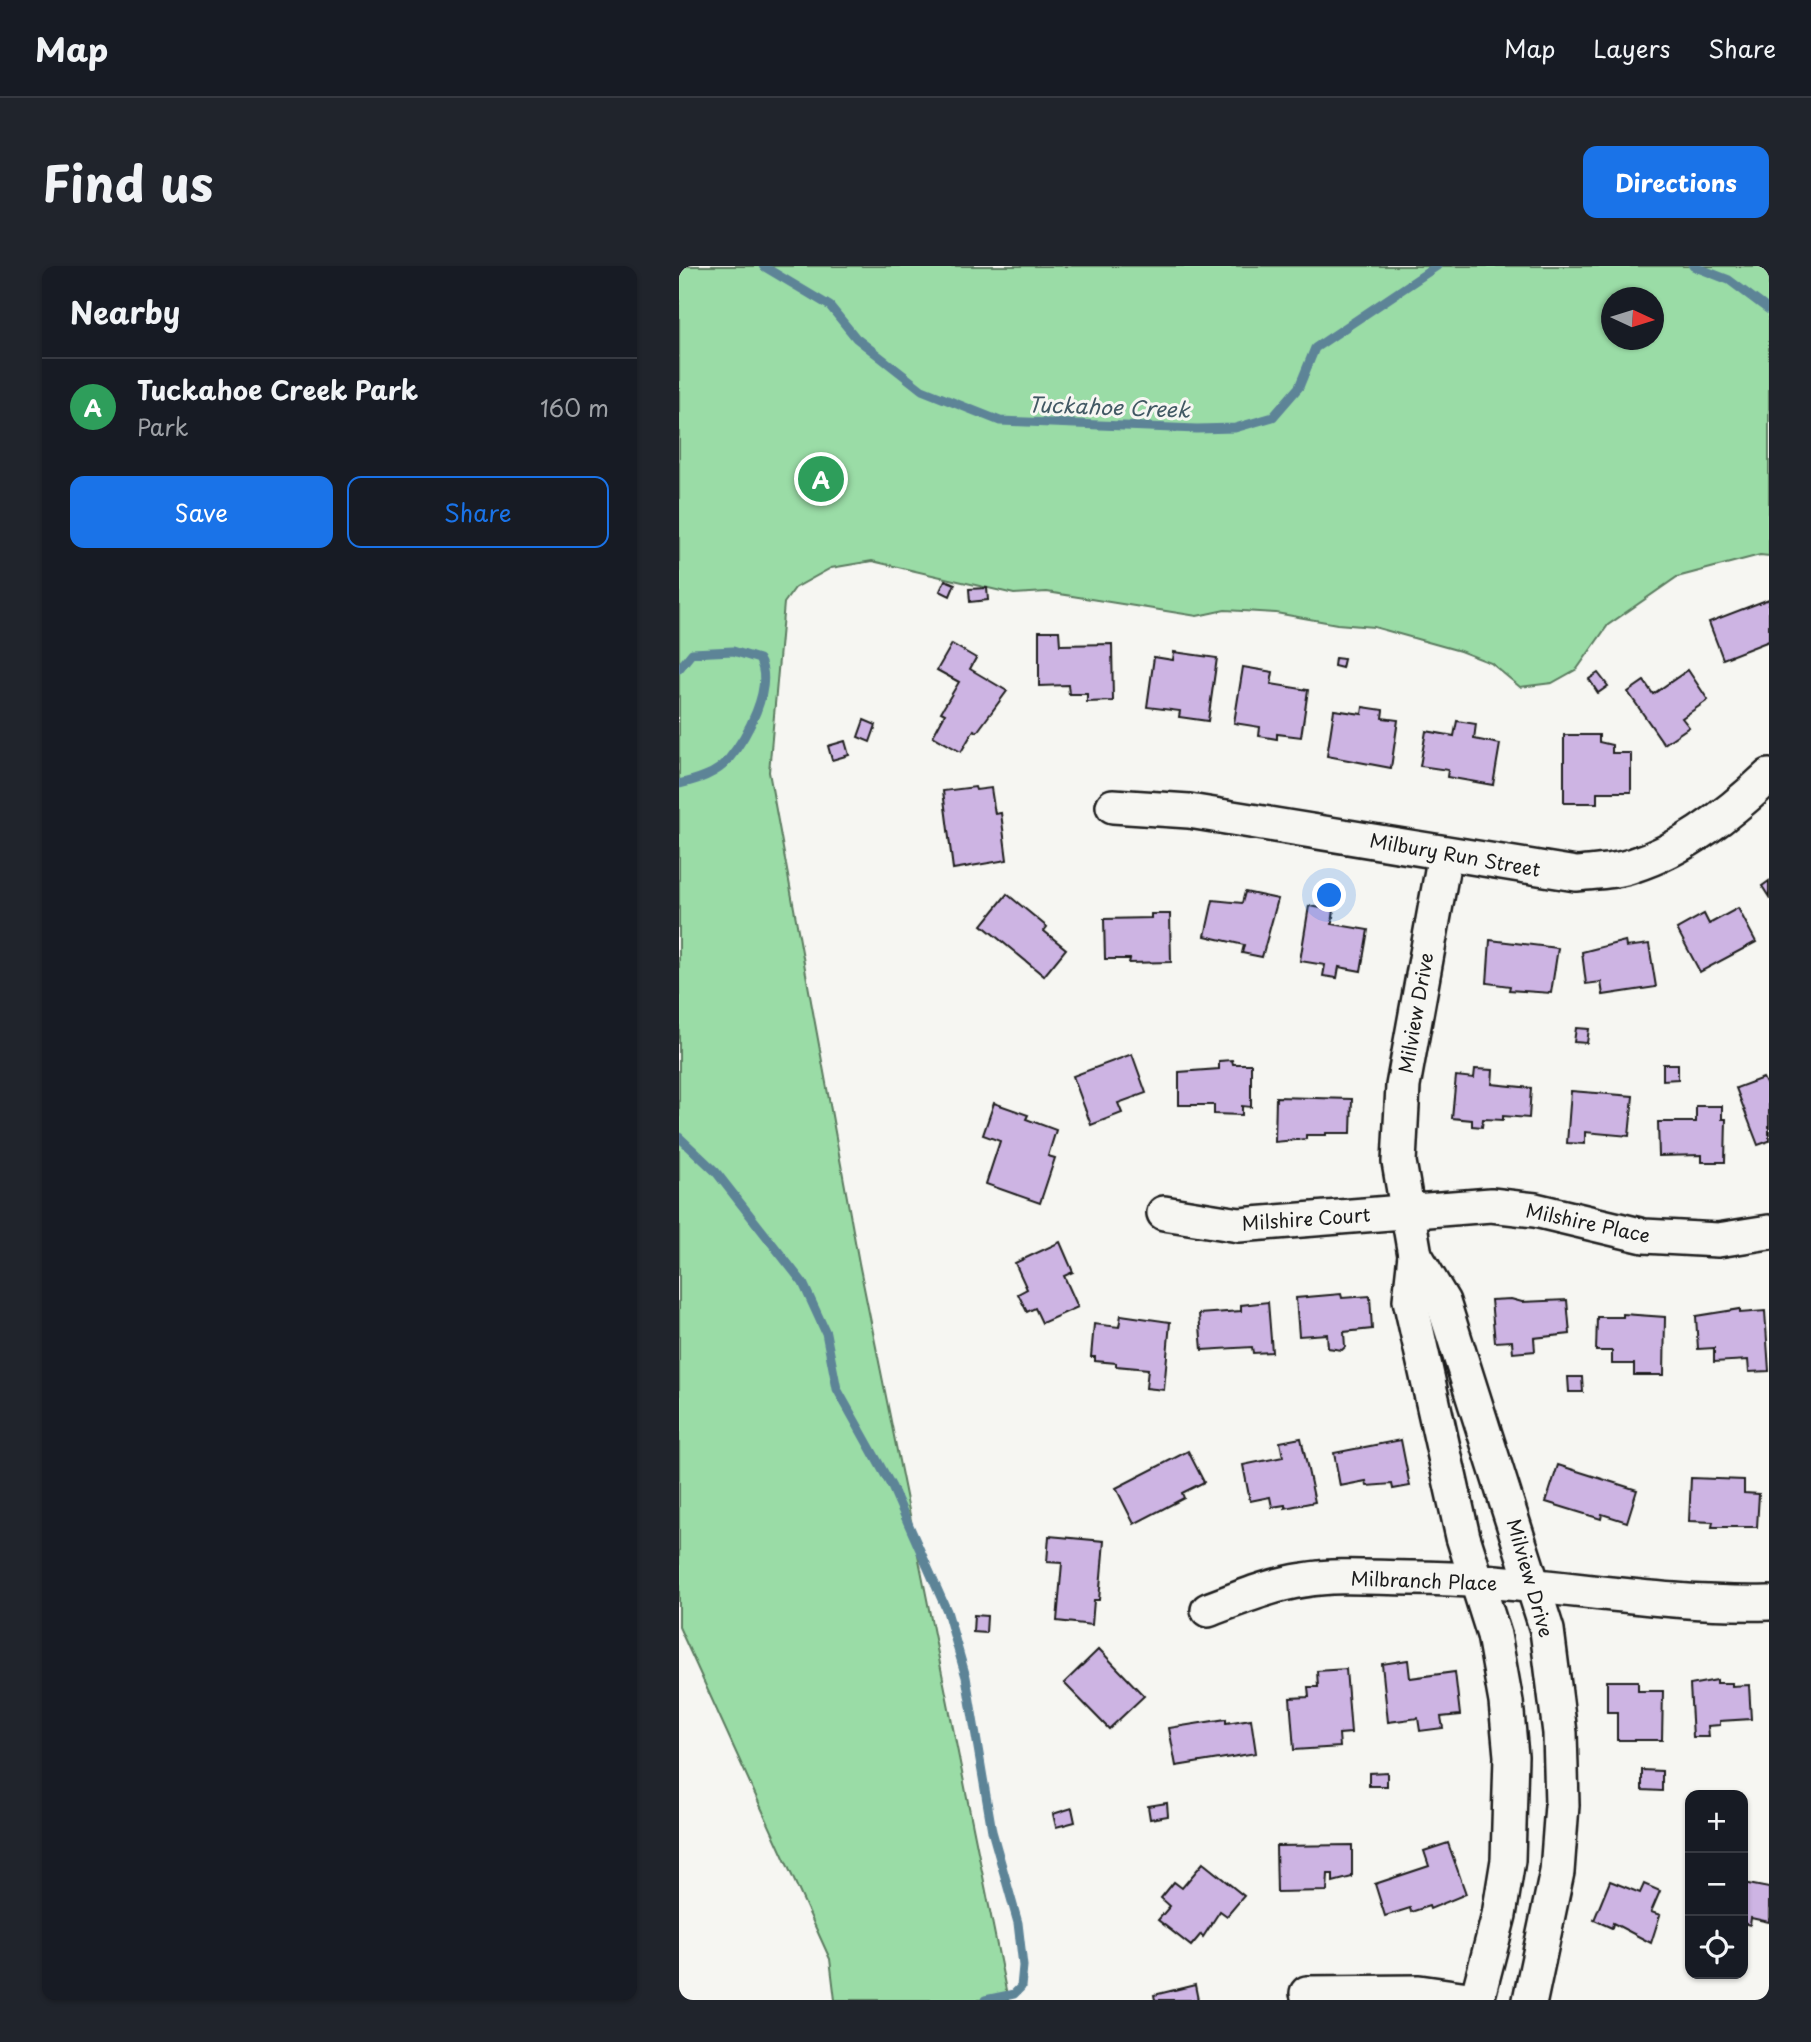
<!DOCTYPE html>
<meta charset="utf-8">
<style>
body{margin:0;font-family:"Playpen Sans",sans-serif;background:#20242c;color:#f1f3f6}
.controls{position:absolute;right:21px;bottom:21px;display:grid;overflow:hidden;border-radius:14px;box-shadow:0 2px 5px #0004}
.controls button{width:63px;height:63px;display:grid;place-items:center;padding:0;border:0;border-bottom:2px solid #363941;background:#171b24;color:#f1f3f6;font:35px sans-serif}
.compass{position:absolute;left:922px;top:21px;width:63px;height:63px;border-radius:50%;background:#171b24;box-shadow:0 2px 5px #0004;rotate:94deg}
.you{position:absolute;left:651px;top:630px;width:24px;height:24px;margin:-18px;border:5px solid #fff;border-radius:50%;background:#1a73e8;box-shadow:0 0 0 10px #1a73e833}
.badge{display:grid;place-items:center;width:46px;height:46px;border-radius:50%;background:#1a73e8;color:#fff;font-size:23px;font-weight:700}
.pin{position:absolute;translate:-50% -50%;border:4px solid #fff;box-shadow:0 2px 7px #0006}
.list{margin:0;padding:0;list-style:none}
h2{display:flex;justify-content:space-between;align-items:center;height:91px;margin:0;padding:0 28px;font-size:30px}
h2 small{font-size:23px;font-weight:400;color:#9ea1a6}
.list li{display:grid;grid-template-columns:46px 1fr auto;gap:21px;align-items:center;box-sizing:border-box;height:98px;padding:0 28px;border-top:2px solid #363941}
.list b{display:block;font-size:26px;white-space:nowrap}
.list p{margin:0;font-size:23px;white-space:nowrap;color:#9ea1a6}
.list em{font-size:23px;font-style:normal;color:#9ea1a6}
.actions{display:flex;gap:14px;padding:21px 28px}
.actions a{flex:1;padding:16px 0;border:2px solid #1a73e8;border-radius:14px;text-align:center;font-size:24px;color:#1a73e8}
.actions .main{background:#1a73e8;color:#fff}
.icon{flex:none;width:38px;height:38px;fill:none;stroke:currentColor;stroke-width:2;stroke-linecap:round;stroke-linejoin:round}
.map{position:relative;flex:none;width:1090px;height:1734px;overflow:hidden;border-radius:14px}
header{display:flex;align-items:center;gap:42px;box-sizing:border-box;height:98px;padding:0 35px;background:#171b24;border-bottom:2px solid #363941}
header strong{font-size:33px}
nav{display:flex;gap:38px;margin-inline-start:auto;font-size:24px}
.intro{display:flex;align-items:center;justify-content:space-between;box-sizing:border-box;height:168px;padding:0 42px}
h1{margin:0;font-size:49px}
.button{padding:18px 32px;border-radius:14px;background:#1a73e8;color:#fff;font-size:24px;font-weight:700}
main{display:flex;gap:42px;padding:0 42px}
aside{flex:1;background:#171b24;border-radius:14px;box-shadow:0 2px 5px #0004}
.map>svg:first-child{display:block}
.green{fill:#9adca6;stroke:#5b7c61;stroke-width:2;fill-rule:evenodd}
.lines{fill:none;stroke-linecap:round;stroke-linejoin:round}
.stream{stroke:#5d8497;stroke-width:9}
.building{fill:#cdb4e3;stroke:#1c1c1c;stroke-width:2}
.minor-casing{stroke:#1c1c1c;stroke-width:38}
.minor{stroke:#f6f6f2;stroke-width:33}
.labels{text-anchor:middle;stroke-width:6;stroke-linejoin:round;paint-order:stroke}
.street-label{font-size:19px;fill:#1c1c1c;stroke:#f6f6f2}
.water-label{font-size:21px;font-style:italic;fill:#425964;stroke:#f6f6f2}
</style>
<header>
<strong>Map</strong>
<nav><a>Map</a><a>Layers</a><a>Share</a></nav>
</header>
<div class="intro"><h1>Find us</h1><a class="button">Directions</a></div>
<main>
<aside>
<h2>Nearby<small></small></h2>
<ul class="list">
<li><span class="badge" style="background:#2e9e5b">A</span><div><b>Tuckahoe Creek Park</b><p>Park</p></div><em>160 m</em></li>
</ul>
<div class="actions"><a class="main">Save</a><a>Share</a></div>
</aside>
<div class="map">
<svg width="1090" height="1734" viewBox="0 0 1090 1734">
<rect width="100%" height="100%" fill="#f6f6f2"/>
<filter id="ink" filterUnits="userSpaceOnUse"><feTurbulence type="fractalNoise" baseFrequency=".0143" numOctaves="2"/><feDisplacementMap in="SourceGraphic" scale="14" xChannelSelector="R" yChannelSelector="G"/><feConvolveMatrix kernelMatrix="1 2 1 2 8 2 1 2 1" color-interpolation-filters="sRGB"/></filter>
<g filter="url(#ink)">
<path class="green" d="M0,0H1090V290L1081,289L998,311L929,359L898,403L873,417L841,421L812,397L781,385L695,361L658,358L597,347L546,344L518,350L368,326L335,328L193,295L152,302L116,322L105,337L90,506L180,997L329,1734H156L151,1693L0,1361ZM932,32H974V74H932Z"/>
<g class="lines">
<g class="stream">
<polyline points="84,0 151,40 177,72 243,124 321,155 518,163 556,162 594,151 620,121 636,82 758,0"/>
<polyline points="1014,0 1050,14 1090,44"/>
<path d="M0,403L13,387L54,385L80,393C96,421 67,472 49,494C38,508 17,514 0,518"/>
<polyline points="0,871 37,906 124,1017 147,1067 158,1123 213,1221 268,1345 287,1411 313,1565 339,1657 344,1700 342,1721 335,1728 306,1734"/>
</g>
</g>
<g class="building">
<polygon points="266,314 276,318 271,330 261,325"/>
<polygon points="308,322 309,334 291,336 290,323"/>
<polygon points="1090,333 1090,375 1044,393 1030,356"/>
<polygon points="360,365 380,365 381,379 433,378 434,435 408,436 408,428 390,428 389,419 360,420"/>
<polygon points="273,378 297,392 291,403 328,425 298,466 295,464 282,486 254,470 266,448 262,446 280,416 258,404"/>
<polygon points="495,386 538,392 529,455 500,451 501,445 468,441 475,391 494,394"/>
<polygon points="656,392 665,393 663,402 655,400"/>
<polygon points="564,401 594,406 592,418 629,424 622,471 598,468 598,473 580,470 581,461 555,457"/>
<polygon points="1009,404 1029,434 1003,452 1010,461 985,478 949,426 965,415 974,428"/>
<polygon points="919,407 929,420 919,427 910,413"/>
<polygon points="684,441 704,444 703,452 719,454 712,502 648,490 655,444 683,448"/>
<polygon points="185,454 197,459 191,476 179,471"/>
<polygon points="778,455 797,458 795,473 821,478 814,519 768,511 769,504 741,500 747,465 775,470"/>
<polygon points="885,469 920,469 920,476 933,479 933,487 952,487 952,526 918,526 918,537 885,537"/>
<polygon points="166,475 170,489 153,494 149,480"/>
<polygon points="296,521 297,524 312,522 316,548 322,547 328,594 274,603 264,525"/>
<polygon points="1090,615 1090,631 1083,620"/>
<polygon points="566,626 599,633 583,691 563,687 565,679 526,670 534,634 563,637"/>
<polygon points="328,628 368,661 365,665 387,683 365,710 303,659"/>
<polygon points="630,640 655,644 653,658 689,664 682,705 660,701 658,712 644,710 646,699 621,695"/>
<polygon points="1059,642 1077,676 1021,706 998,663 1025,648 1030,658"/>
<polygon points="472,648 491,648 492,696 450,697 451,693 426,693 425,653 472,652"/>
<polygon points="811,674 879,682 872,727 830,724 831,720 808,717"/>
<polygon points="946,675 947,681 970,678 977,721 924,729 922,716 907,718 903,686"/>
<polygon points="897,762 910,763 908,777 895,776"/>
<polygon points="453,788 467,827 439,837 443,847 412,859 394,810"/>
<polygon points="553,794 554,798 572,798 572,841 563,840 563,849 535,848 535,839 500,839 500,806 540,803 540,795"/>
<polygon points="984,798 999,798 999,813 984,814"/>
<polygon points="796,803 814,804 813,818 852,822 850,852 824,850 824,854 804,853 803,861 793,860 793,854 773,852 777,810 795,812"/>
<polygon points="1084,812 1090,823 1090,875 1079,879 1057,822"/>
<polygon points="892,825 954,830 950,870 906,866 906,878 888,877"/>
<polygon points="597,831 673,833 672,867 647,867 647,869 627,869 627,873 596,876"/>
<polygon points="315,837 349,849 347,853 377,864 369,890 376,892 361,937 307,918 321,875 304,869"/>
<polygon points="1017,840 1043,840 1043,853 1047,853 1046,896 1023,896 1023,889 980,890 979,856 1017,856"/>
<polygon points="381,976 394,1006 385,1010 399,1041 363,1057 356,1042 348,1046 339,1028 348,1023 336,997"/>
<polygon points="662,1028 663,1032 691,1030 693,1063 665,1066 666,1081 663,1084 649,1082 648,1068 620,1070 617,1032"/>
<polygon points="832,1033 843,1036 888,1034 891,1068 855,1072 856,1085 834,1087 833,1075 816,1076 812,1034"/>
<polygon points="589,1036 593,1086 574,1087 573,1081 523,1084 520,1048 562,1045 562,1039"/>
<polygon points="1061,1043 1061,1047 1086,1045 1090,1105 1070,1106 1069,1094 1035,1096 1035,1082 1019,1083 1017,1050"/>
<polygon points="944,1048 986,1051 985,1109 955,1109 955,1098 933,1098 933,1085 917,1085 918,1051 944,1051"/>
<polygon points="442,1049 491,1056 485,1124 467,1122 469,1103 437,1100 437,1097 416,1095 416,1091 412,1091 415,1058 440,1061"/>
<polygon points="889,1111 903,1111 904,1126 890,1126"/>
<polygon points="622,1172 636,1236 606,1242 606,1239 593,1241 591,1231 571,1235 564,1199 604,1191 601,1176"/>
<polygon points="722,1174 731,1220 714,1223 713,1218 688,1220 687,1215 661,1220 655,1187"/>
<polygon points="509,1185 525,1216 503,1227 505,1232 455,1258 437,1222"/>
<polygon points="879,1199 958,1224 948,1256 923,1248 922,1253 867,1236"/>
<polygon points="1012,1212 1065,1214 1065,1227 1080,1228 1078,1261 1033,1261 1034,1256 1010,1255"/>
<polygon points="370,1270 425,1275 420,1334 415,1334 413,1359 378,1355 383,1297 368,1296"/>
<polygon points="295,1349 308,1350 307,1367 294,1366"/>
<polygon points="420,1383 465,1430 430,1463 385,1417"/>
<polygon points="729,1394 731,1412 776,1406 781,1449 762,1451 764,1462 741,1465 739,1452 709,1456 703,1398"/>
<polygon points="667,1403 672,1467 660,1468 661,1481 615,1484 611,1432 630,1431 629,1421 639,1421 638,1405"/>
<polygon points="1038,1414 1038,1417 1053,1417 1053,1420 1070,1419 1072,1453 1041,1455 1041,1459 1029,1460 1030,1471 1014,1471 1011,1419"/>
<polygon points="928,1415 959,1415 959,1425 984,1425 983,1474 938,1474 938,1446 928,1446"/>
<polygon points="547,1453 547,1457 572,1453 577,1487 497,1500 490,1462"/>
<polygon points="963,1504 983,1505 983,1525 963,1524"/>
<polygon points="708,1506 708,1520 690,1520 690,1507"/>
<polygon points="488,1537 489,1550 471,1553 469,1540"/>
<polygon points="393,1542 396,1556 377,1561 374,1548"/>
<polygon points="769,1577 787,1628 751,1643 750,1640 732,1646 731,1642 706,1650 696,1618 750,1600 745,1585"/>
<polygon points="673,1579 673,1611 654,1616 654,1608 649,1608 648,1625 598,1626 597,1580"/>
<polygon points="524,1597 565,1630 548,1650 541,1645 524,1671 522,1668 512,1680 479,1654 491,1640 482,1632 495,1616 503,1622"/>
<polygon points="931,1615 961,1627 965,1618 981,1625 972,1646 981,1649 972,1677 934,1657 933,1662 915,1654"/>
<polygon points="1064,1617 1090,1622 1090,1656 1072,1652 1071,1659 1064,1657"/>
<polygon points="516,1719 519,1734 476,1734 475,1729"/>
</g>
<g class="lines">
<defs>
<g id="minor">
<path d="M434,540L510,545L897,608C916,606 937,606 955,599C1006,583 1052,546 1090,510"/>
<polyline points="766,588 724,820 720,896 736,989 731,1034 784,1271 815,1369 827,1436 832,1490 829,1594 820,1649 798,1734"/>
<polyline points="485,947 560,959 812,939 856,944 965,970 1039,974 1090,966"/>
<polyline points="736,989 764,1036 868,1364 881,1467 883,1539 878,1606 851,1734"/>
<path d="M529,1344C561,1332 591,1319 625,1314C660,1308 696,1312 731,1312C851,1312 970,1340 1090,1337"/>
<polyline points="628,1727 740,1726 796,1734"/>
</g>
</defs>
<use href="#minor" class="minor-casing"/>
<use href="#minor" class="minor"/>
</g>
</g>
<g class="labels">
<g class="street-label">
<text transform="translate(776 589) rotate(10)" y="7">Milbury Run Street</text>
<text transform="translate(737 747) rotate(-80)" y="7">Milview Drive</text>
<text transform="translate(627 953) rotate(-4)" y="7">Milshire Court</text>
<text transform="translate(909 957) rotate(12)" y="7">Milshire Place</text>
<text transform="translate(851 1312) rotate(74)" y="7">Milview Drive</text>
<text transform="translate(745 1315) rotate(2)" y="7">Milbranch Place</text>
</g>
<g class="water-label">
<text transform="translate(430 142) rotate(2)" y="7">Tuckahoe Creek</text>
</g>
</g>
</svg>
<div class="controls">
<button>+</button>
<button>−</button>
<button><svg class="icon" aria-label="locate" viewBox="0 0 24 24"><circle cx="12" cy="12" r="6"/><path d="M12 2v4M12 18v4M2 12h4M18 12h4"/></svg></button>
</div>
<svg class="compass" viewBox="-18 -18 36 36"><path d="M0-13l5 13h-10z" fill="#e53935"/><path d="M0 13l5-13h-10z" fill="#9ea1a6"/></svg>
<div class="you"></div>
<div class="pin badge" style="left:142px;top:213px;background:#2e9e5b">A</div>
</div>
</main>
